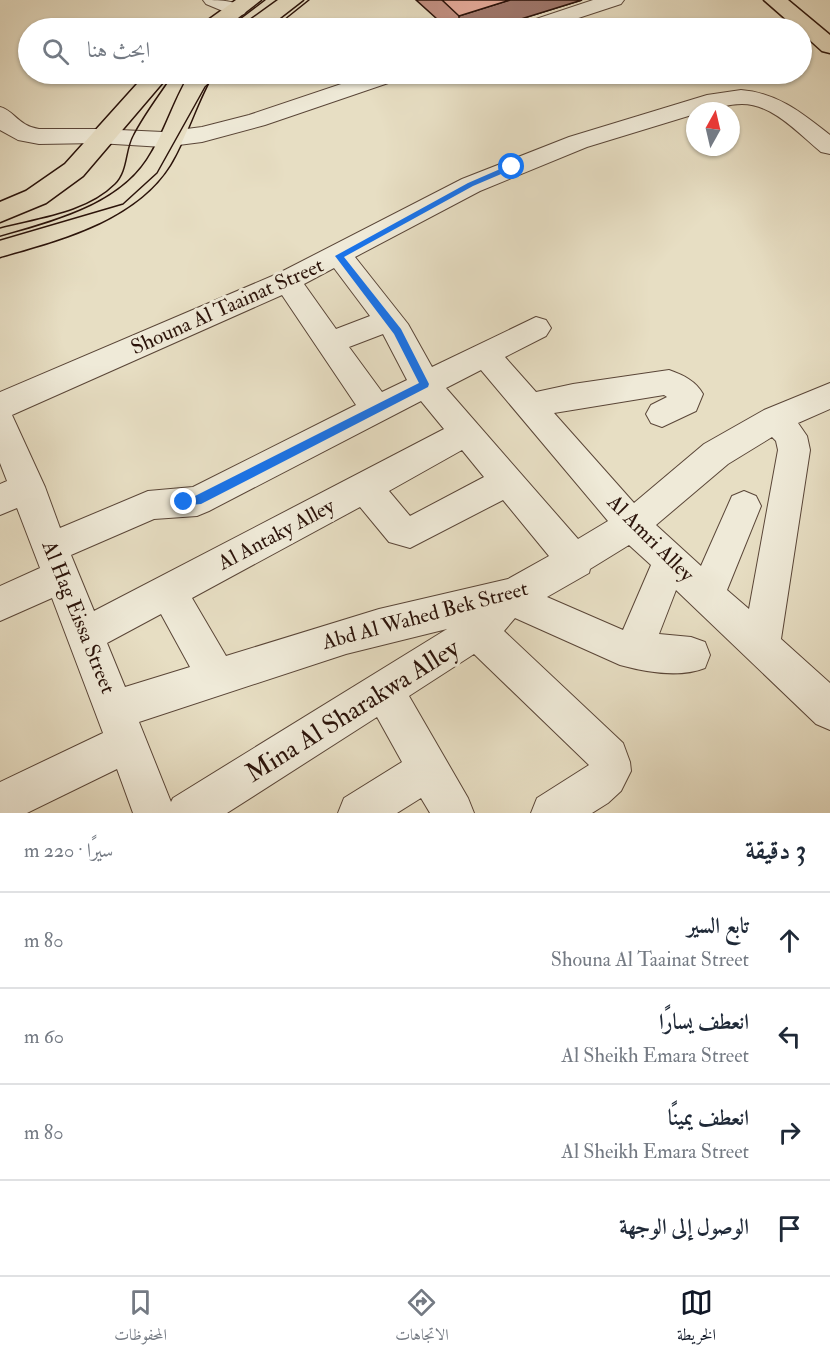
<!DOCTYPE html>
<html lang="ar">
<meta charset="utf-8">
<style>
body{margin:0;font-family:"IM FELL Double Pica",Amiri,serif;background:#f2f2f3;color:#1f2937;direction:rtl}
.compass{position:absolute;left:686px;top:102px;width:54px;height:54px;border-radius:50%;background:#fff;box-shadow:0 2px 4px #0004;rotate:8deg}
.stop{position:absolute;width:18px;height:18px;margin:-14px;border:4px solid #1a73e8;border-radius:50%;background:#fff}
.stop.end{background:#1a73e8;border-color:#fff;box-shadow:0 2px 6px #0008}
.list{margin:0;padding:0;list-style:none}
h2{display:flex;justify-content:space-between;align-items:center;height:78px;margin:0;padding:0 24px;font-size:26px}
h2 small{font-size:20px;font-weight:400;color:#747a83}
.list li{display:grid;grid-template-columns:39px 1fr auto;gap:18px;align-items:center;box-sizing:border-box;height:96px;padding:0 24px;border-top:2px solid #e0e1e3}
.list b{display:block;font-size:22px;white-space:nowrap}
.list p{margin:0;font-size:20px;white-space:nowrap;color:#747a83}
.list em{font-size:20px;font-style:normal;color:#747a83}
.icon{flex:none;width:33px;height:33px;fill:none;stroke:currentColor;stroke-width:2;stroke-linecap:round;stroke-linejoin:round}
.map{position:relative;flex:none;width:830px;height:813px;overflow:hidden;direction:ltr}
.search{position:absolute;background:#fff;box-shadow:0 2px 4px #0004;left:18px;right:18px;top:18px;height:66px;display:flex;align-items:center;gap:15px;box-sizing:border-box;padding:0 21px;border-radius:33px;color:#747a83;font-size:22px}
.sheet{height:462px;background:#fff}
nav{display:flex;justify-content:space-around;align-items:center;box-sizing:border-box;height:84px;border-top:2px solid #e0e1e3;background:#fff;font-size:16px;color:#747a83}
nav a{display:grid;justify-items:center;gap:3px}
nav .on{color:#111827}
.map>svg:first-child{display:block}
.lines{fill:none;stroke-linecap:round;stroke-linejoin:round}
.minor-casing{stroke:#5a4638;stroke-width:2}
.major-casing{stroke:#2b130a;stroke-width:3}
.minor{fill:#efead8;fill-rule:evenodd}
.major{fill:#e7dec3;fill-rule:evenodd}
.tram{stroke:#2b130a;stroke-width:1.5}
.wall{fill:#c29082;stroke:#2b130a;stroke-width:1.5}
.shaded-wall{fill:#9e766a;stroke:#2b130a;stroke-width:1.5}
.building{fill:#e2a897;stroke:#2b130a;stroke-width:1.5}
.route{fill:#1a73e8}
.labels{text-anchor:middle;stroke-width:6;stroke-linejoin:round;paint-order:stroke}
.street-label{font-size:21px;fill:#2b130a;stroke:#efead8}
.near-street-label{font-size:26px;fill:#2b130a;stroke:#efead8}
</style>
<div class="map">
<svg width="830" height="813" viewBox="0 0 830 813">
<rect width="100%" height="100%" fill="#e7dec3"/>
<filter id="stains"><feTurbulence type="fractalNoise" baseFrequency=".00333" numOctaves="4"/><feColorMatrix values="0 0 0 0 .2 0 0 0 0 .09 0 0 0 0 .02 0 0 0 .5 -.17"/></filter>
<radialGradient id="worn" r=".72"><stop offset=".6" stop-color="#630" stop-opacity="0"/><stop offset="1" stop-color="#630" stop-opacity=".3"/></radialGradient>
<g class="lines">
<defs>
<g id="minor">
<path d="M203,0C217,0 238,0 247,10L244,14L237,16L230,14L206,4Z"/>
<polygon points="593,0 624,0 621,4 548,28 517,28 521,24"/>
<path d="M371,74H403L400,79L265,125L202,142L163,147L98,143L39,144L18,140L0,130V107C15,111 18,126 39,129H98L163,132L202,127L249,115Z"/>
<path d="M741,90C778,93 802,113 830,135V154L821,152C799,134 773,104 742,104C726,104 711,111 695,111V114L587,147L480,191L355,257L408,324L432,367L536,317L546,320L551,328L546,336L505,357L536,392L573,384L669,370C683,375 696,381 703,394L696,411L662,427L651,423L646,414L651,405L667,397L664,395L554,413L634,503L704,444L764,410L830,383V409L798,423L807,436L810,450L781,639L830,683V730L816,724L676,590L659,634L691,637L705,642L710,655L705,668C680,678 645,672 620,665L515,618L504,631L623,743L630,762L631,771L621,791L608,803L592,813H531L537,798L589,765L474,654L409,696L468,798L474,813H430L421,798L397,813H338L344,798L402,762L377,717L227,813H133L117,769L27,813H0V782L103,733L52,598L0,621V586L40,568L17,508L0,515V484L7,481L0,463V392L277,274L462,179L569,137L707,95ZM334,268L370,316L336,329L304,284ZM282,295L356,405L193,487L148,491L60,528L45,487L12,415ZM383,334L407,380L382,392L349,347ZM481,370L608,521L578,539L446,388ZM421,401L444,429L94,611L71,555L154,519L197,516L209,511ZM772,437L776,441L778,450L749,609L727,590L761,506L756,496L744,491L732,496L701,566L656,525L728,464ZM462,450L484,477L410,516L389,491ZM503,500L549,556L508,579L379,609L226,656L192,598L360,507L389,542L410,548ZM629,545L651,565L623,630L547,597L589,573L590,569ZM161,614L190,667L125,687L107,643ZM447,629L173,798L171,802L139,722L346,654Z"/>
</g>
<g id="major">
<polygon points="236,0 261,0 225,28 201,28 204,23"/>
<polygon points="278,0 303,0 267,28 243,28 246,23"/>
<polygon points="764,0 788,0 830,35 830,53 822,51 802,33 802,28 796,28"/>
<polygon points="146,74 170,74 83,176 46,203 0,222 0,202 26,191 65,164"/>
<path d="M190,74H213C196,103 187,137 170,165C135,221 59,240 0,257V237C50,223 117,206 147,160C165,133 173,101 190,74Z"/>
</g>
</defs>
<use href="#minor" class="minor-casing"/>
<use href="#major" class="major-casing"/>
<use href="#minor" class="minor"/>
<use href="#major" class="major"/>
<g class="tram">
<polyline points="228,28 265,0"/>
<polyline points="274,28 309,0"/>
<path d="M0,228C38,218 86,213 115,184C128,171 125,151 133,136C144,114 160,94 173,74"/>
<polyline points="0,240 123,204 157,173 205,87 219,74"/>
</g>
</g>
<polygon class="wall" points="416,0 582,0 492,28 447,28"/>
<polygon class="shaded-wall" points="510,0 582,0 492,28 459,28 459,16"/>
<polygon class="building" points="442,0 510,0 459,16"/>
<polygon class="route" points="512,164 516,167 515,168 473,186 344,257 401,329 429,384 428,387 201,504 180,506 180,499 195,496 419,383 394,334 335,256 468,183"/>
<g class="labels">
<g class="street-label">
<text transform="translate(227 306) rotate(-24)" y="7">Shouna Al Taainat Street</text>
<text transform="translate(276 534) rotate(-28)" y="7">Al Antaky Alley</text>
<text transform="translate(651 538) rotate(45)" y="7">Al Amri Alley</text>
<text transform="translate(425 615) rotate(-15)" y="7">Abd Al Wahed Bek Street</text>
<text transform="translate(79 617) rotate(68)" y="7">Al Hag Eissa Street</text>
</g>
<g class="near-street-label">
<text transform="translate(352 710) rotate(-32)" y="9">Mina Al Sharakwa Alley</text>
</g>
</g>
<rect width="100%" height="100%" filter="url(#stains)"/>
<rect width="100%" height="100%" fill="url(#worn)"/>
</svg>
<svg class="compass" viewBox="-18 -18 36 36"><path d="M0-13l5 13h-10z" fill="#e53935"/><path d="M0 13l5-13h-10z" fill="#747a83"/></svg>
<div class="stop" style="left:512px;top:167px"></div>
<div class="stop end" style="left:184px;top:502px"></div>
<div class="search"><svg class="icon" aria-label="search" viewBox="0 0 24 24"><circle cx="10" cy="10" r="6"/><path d="M15 15l6 6"/></svg>ابحث هنا</div>
</div>
<section class="sheet">
<h2>3 دقيقة<small>سيرًا · 220 m</small></h2>
<ul class="list">
<li><svg class="icon" aria-label="ahead" viewBox="0 0 24 24"><path d="M12 20V5M6 11l6-6 6 6"/></svg><div><b>تابع السير</b><p>Shouna Al Taainat Street</p></div><em>80 m</em></li>
<li><svg class="icon" aria-label="left" viewBox="0 0 24 24"><path d="M17 20v-9H6M10 6l-5 5 5 5"/></svg><div><b>انعطف يسارًا</b><p>Al Sheikh Emara Street</p></div><em>60 m</em></li>
<li><svg class="icon" aria-label="right" viewBox="0 0 24 24"><path d="M7 20v-9h11M14 6l5 5-5 5"/></svg><div><b>انعطف يمينًا</b><p>Al Sheikh Emara Street</p></div><em>80 m</em></li>
<li><svg class="icon" aria-label="arrive" viewBox="0 0 24 24"><path d="M6 21V4h12l-3 4 3 4H6"/></svg><div><b>الوصول إلى الوجهة</b></div></li>
</ul>
</section>
<nav>
<a class="on"><svg class="icon" aria-label="map" viewBox="0 0 24 24"><path d="M3 6l6-2 6 2 6-2v14l-6 2-6-2-6 2zM9 4v14M15 6v14"/></svg>الخريطة</a>
<a><svg class="icon" aria-label="directions" viewBox="0 0 24 24"><path d="M12 3l9 9-9 9-9-9zM9 14v-3h6M13 9l2 2-2 2"/></svg>الاتجاهات</a>
<a><svg class="icon" aria-label="saved" viewBox="0 0 24 24"><path d="M7 4h10v16l-5-4-5 4z"/></svg>المحفوظات</a>
</nav>
